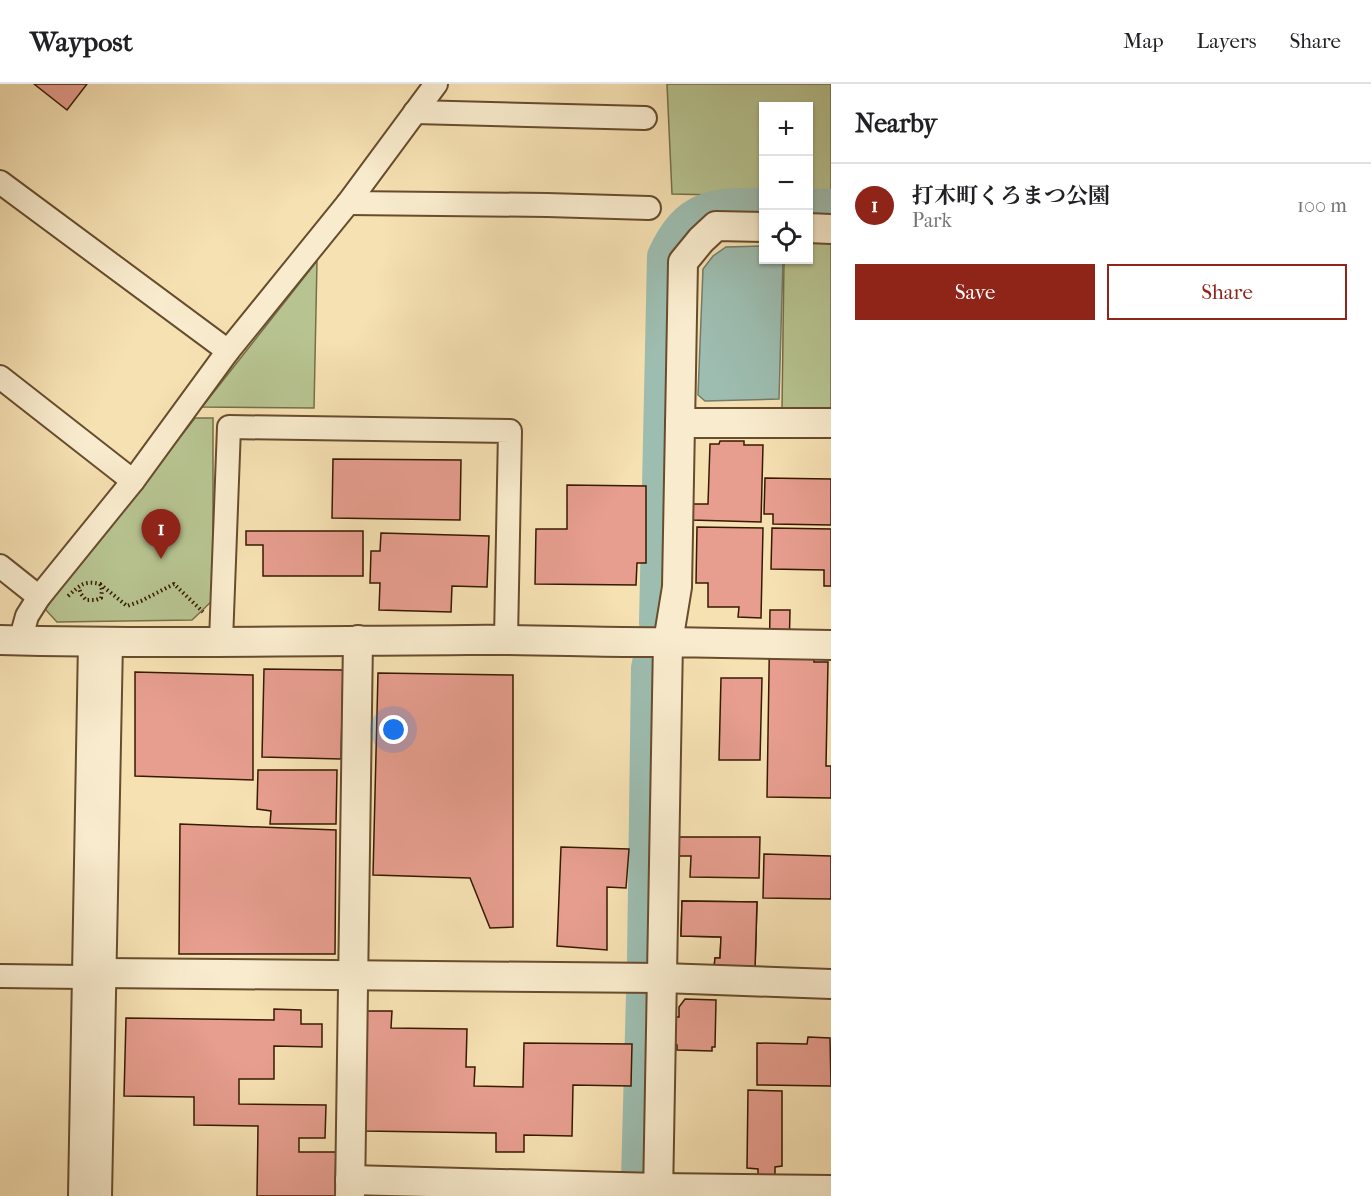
<!DOCTYPE html>
<meta charset="utf-8">
<style>
body{margin:0;font-family:"IM FELL French Canon","Noto Serif JP",serif;background:#f6f6f6;color:#202124}
.controls{position:absolute;right:18px;top:18px;display:grid;overflow:hidden;border-radius:0px;box-shadow:0 2px 4px #0004}
.controls button{width:54px;height:54px;display:grid;place-items:center;padding:0;border:0;border-bottom:2px solid #e0e0e0;background:#fff;color:#202124;font:30px sans-serif}
.you{position:absolute;left:394px;top:646px;width:21px;height:21px;margin:-15px;border:4px solid #fff;border-radius:50%;background:#1a73e8;box-shadow:0 0 0 9px #1a73e833}
.badge{display:grid;place-items:center;width:39px;height:39px;border-radius:50%;background:#8f2418;color:#fff;font-size:20px;font-weight:700}
.pin{position:absolute;translate:-50% -50px;filter:drop-shadow(0 2px 3px #0008)}
.pin::after{content:'';position:absolute;top:32px;width:21px;height:18px;background:inherit;clip-path:polygon(0 0,100% 0,50% 100%)}
.list{margin:0;padding:0;list-style:none}
h2{display:flex;justify-content:space-between;align-items:center;height:78px;margin:0;padding:0 24px;font-size:26px}
h2 small{font-size:20px;font-weight:400;color:#757577}
.list li{display:grid;grid-template-columns:39px 1fr auto;gap:18px;align-items:center;box-sizing:border-box;height:84px;padding:0 24px;border-top:2px solid #e0e0e0}
.list b{display:block;font-size:22px;white-space:nowrap}
.list p{margin:0;font-size:20px;white-space:nowrap;color:#757577}
.list em{font-size:20px;font-style:normal;color:#757577}
.actions{display:flex;gap:12px;padding:18px 24px}
.actions a{flex:1;padding:14px 0;border:2px solid #8f2418;border-radius:0px;text-align:center;font-size:21px;color:#8f2418}
.actions .main{background:#8f2418;color:#fff}
.icon{flex:none;width:33px;height:33px;fill:none;stroke:currentColor;stroke-width:2;stroke-linecap:round;stroke-linejoin:round}
.map{position:relative;flex:none;width:831px;height:1112px;overflow:hidden}
header{display:flex;align-items:center;gap:36px;box-sizing:border-box;height:84px;padding:0 30px;background:#fff;border-bottom:2px solid #e0e0e0}
header strong{font-size:28px}
nav{display:flex;gap:33px;margin-inline-start:auto;font-size:21px}
main{display:flex}
aside{flex:1;background:#fff}
.map>svg:first-child{display:block}
.green{fill:#b7c491;stroke:#776f48;stroke-width:1.5}
.water{fill:#9dbdb0;stroke:#747c6a;stroke-width:1.5}
.lines{fill:none;stroke-linecap:round;stroke-linejoin:round}
.river{stroke:#9dbdb0;stroke-width:34}
.building{fill:#e79e8f;stroke:#371a00;stroke-width:1.5}
.minor-casing{stroke:#674c2d;stroke-width:26}
.tertiary-casing{stroke:#674c2d;stroke-width:32}
.path{stroke:#371a00;stroke-width:4;stroke-dasharray:1.5 3;stroke-linecap:butt}
.minor{stroke:#f9ecce;stroke-width:22}
.tertiary{stroke:#f9ecce;stroke-width:28}
</style>
<header>
<strong>Waypost</strong>
<nav><a>Map</a><a>Layers</a><a>Share</a></nav>
</header>
<main>
<div class="map">
<svg width="831" height="1112" viewBox="0 0 831 1112">
<rect width="100%" height="100%" fill="#f6e1b3"/>
<filter id="stains"><feTurbulence type="fractalNoise" baseFrequency=".00333" numOctaves="4"/><feColorMatrix values="0 0 0 0 .2 0 0 0 0 .09 0 0 0 0 .02 0 0 0 .5 -.17"/></filter>
<radialGradient id="worn" r=".72"><stop offset=".6" stop-color="#630" stop-opacity="0"/><stop offset="1" stop-color="#630" stop-opacity=".3"/></radialGradient>
<g class="green">
<polygon points="667,0 831,0 831,113 809,113 808,22 764,22 763,112 672,110"/>
<polygon points="809,153 831,154 831,328 782,326 784,176 808,176"/>
<polygon points="317,177 314,324 202,323"/>
<polygon points="195,334 213,334 213,516 192,536 57,538 45,525"/>
</g>
<polygon class="water" points="763,162 764,176 783,176 779,315 705,317 698,311 703,185 713,172 726,163"/>
<g class="lines">
<g class="river">
<polyline points="808,122 831,122"/>
<path d="M656,539L664,172C687,122 712,120 764,121"/>
<polyline points="644,877 648,584 650,574"/>
<polyline points="638,1095 643,911"/>
</g>
</g>
<g class="building">
<polygon points="34,0 87,0 67,26"/>
<polygon points="720,357 744,357 744,361 763,361 761,438 691,436 691,420 708,420 710,360 719,360"/>
<polygon points="333,375 461,376 460,436 332,434"/>
<polygon points="765,394 831,395 831,441 773,440 773,430 764,430"/>
<polygon points="567,401 646,402 646,479 637,479 636,501 535,500 536,445 567,445"/>
<polygon points="697,443 763,444 761,534 738,533 739,523 708,523 708,499 696,499"/>
<polygon points="772,444 831,445 831,502 824,502 824,486 771,485"/>
<polygon points="246,447 363,447 363,492 263,492 263,461 246,461"/>
<polygon points="381,449 489,452 487,503 452,502 451,528 379,526 380,499 370,499 371,467 380,467"/>
<polygon points="770,526 790,526 789,571 814,573 814,578 828,578 826,682 831,682 831,714 767,713"/>
<polygon points="264,585 343,586 341,675 262,673"/>
<polygon points="135,588 253,591 253,696 135,692"/>
<polygon points="378,589 513,591 513,843 490,844 470,794 373,791"/>
<polygon points="721,594 762,594 760,676 719,676"/>
<polygon points="258,686 337,686 336,740 270,740 271,727 257,725"/>
<polygon points="180,740 336,746 335,870 179,870"/>
<polygon points="678,753 760,753 759,794 690,793 691,772 678,772"/>
<polygon points="561,763 629,765 626,804 607,803 607,866 557,862"/>
<polygon points="764,770 831,772 831,815 763,814"/>
<polygon points="682,817 757,818 755,885 714,884 715,874 720,874 721,853 681,852"/>
<polygon points="682,817 757,818 755,885 714,884 715,874 720,874 721,853 681,852"/>
<polygon points="685,915 716,916 715,963 712,963 712,967 677,966 677,961 673,959 676,933 679,933 679,923"/>
<polygon points="274,925 301,926 301,940 322,940 322,963 274,962 274,995 239,995 239,1020 326,1021 325,1054 299,1054 299,1068 336,1068 335,1112 257,1112 258,1042 194,1041 194,1013 124,1012 126,934 274,936"/>
<polygon points="366,927 392,927 391,944 467,945 466,983 475,983 474,1002 523,1003 524,959 632,960 631,1002 573,1001 572,1052 524,1051 524,1068 496,1068 496,1049 364,1047"/>
<polygon points="808,953 830,954 831,1002 757,1001 757,959 807,960"/>
<polygon points="748,1006 782,1007 782,1082 775,1083 775,1091 758,1091 758,1085 747,1084"/>
</g>
<g class="lines">
<defs>
<g id="minor">
<polyline points="415,28 645,34"/>
<polyline points="0,98 228,267"/>
<polyline points="348,119 547,121 649,124"/>
<polyline points="0,293 133,397"/>
<polyline points="0,482 39,513"/>
<polyline points="20,557 27,532 39,513 133,397 228,267 348,119 436,0"/>
<polyline points="221,557 229,343 510,347 506,555"/>
<polyline points="0,892 83,893"/>
<polyline points="80,1112 90,558"/>
</g>
<g id="tertiary">
<polyline points="808,144 831,145"/>
<polyline points="680,339 831,339"/>
<path d="M0,556C156,560 312,557 468,556C535,555 602,559 668,558L677,503L683,178L701,156L716,142L764,143"/>
<polyline points="102,889 662,894 831,900"/>
<polyline points="350,1096 658,1104 831,1106"/>
<polyline points="97,1112 108,558"/>
<polyline points="350,1112 358,556"/>
<polyline points="658,1112 668,558 831,561"/>
</g>
</defs>
<use href="#minor" class="minor-casing"/>
<use href="#tertiary" class="tertiary-casing"/>
<g class="path">
<polyline points="100,500 127,522 141,517 174,500 203,528"/>
<path d="M68,512C80,502 83,496 100,500L102,506L101,514L96,516H86L81,510L79,504"/>
</g>
<use href="#minor" class="minor"/>
<use href="#tertiary" class="tertiary"/>
</g>
<rect width="100%" height="100%" filter="url(#stains)"/>
<rect width="100%" height="100%" fill="url(#worn)"/>
</svg>
<div class="controls">
<button>+</button>
<button>−</button>
<button><svg class="icon" aria-label="locate" viewBox="0 0 24 24"><circle cx="12" cy="12" r="6"/><path d="M12 2v4M12 18v4M2 12h4M18 12h4"/></svg></button>
</div>
<div class="you"></div>
<div class="pin badge" style="left:161px;top:475px">1</div>
</div>
<aside>
<h2>Nearby<small></small></h2>
<ul class="list">
<li><span class="badge">1</span><div><b>打木町くろまつ公園</b><p>Park</p></div><em>100 m</em></li>
</ul>
<div class="actions"><a class="main">Save</a><a>Share</a></div>
</aside>
</main>
